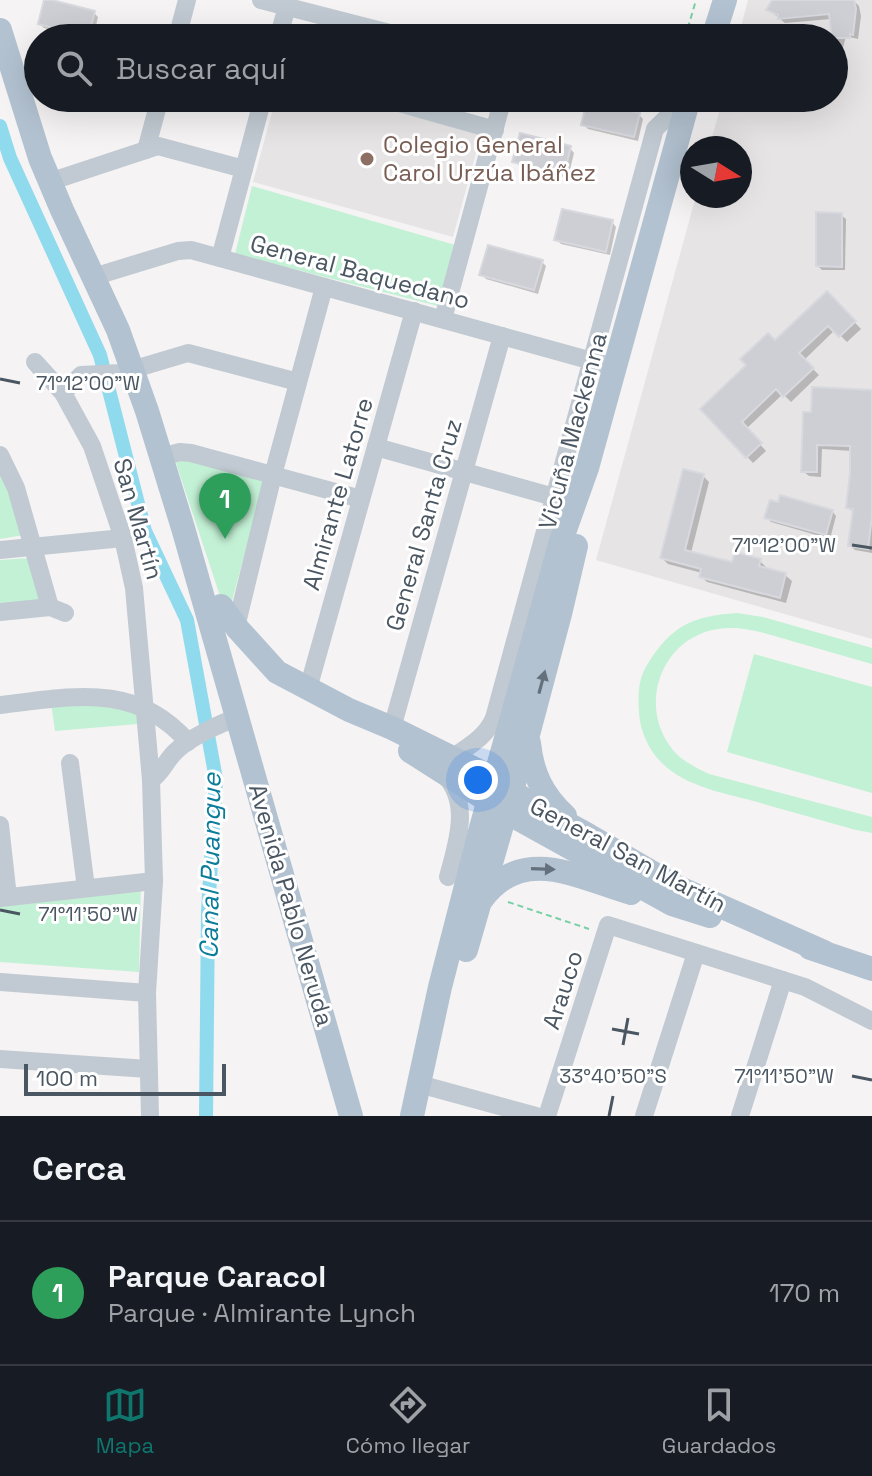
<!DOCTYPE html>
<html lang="es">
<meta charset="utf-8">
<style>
body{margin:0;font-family:"Space Grotesk",sans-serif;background:#20242c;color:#f1f3f6}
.compass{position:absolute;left:680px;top:136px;width:72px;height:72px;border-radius:50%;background:#171b24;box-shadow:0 8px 32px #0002;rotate:101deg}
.scale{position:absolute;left:24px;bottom:20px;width:202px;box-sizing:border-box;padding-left:8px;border:4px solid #4a5661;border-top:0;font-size:22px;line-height:28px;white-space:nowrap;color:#4a5661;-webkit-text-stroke:6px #fff;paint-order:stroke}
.you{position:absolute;left:478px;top:780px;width:28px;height:28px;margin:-20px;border:6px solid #fff;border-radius:50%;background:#1a73e8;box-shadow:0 0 0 12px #1a73e833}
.badge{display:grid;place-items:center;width:52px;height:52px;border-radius:50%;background:#0f766e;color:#fff;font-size:26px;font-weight:700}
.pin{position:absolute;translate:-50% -66px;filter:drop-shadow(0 2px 4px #0008)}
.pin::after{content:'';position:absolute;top:42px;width:28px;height:24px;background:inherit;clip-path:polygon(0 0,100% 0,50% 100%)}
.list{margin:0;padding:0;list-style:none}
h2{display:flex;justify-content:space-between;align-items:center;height:104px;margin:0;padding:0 32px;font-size:34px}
h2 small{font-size:26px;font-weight:400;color:#9ea1a6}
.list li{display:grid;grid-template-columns:52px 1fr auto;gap:24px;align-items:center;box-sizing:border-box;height:144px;padding:0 32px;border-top:2px solid #363941}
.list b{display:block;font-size:30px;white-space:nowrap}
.list p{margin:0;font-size:26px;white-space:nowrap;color:#9ea1a6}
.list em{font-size:26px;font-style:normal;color:#9ea1a6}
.icon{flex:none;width:44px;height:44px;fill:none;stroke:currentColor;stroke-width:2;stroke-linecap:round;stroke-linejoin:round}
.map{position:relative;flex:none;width:872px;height:1116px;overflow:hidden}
.search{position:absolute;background:#171b24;box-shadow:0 8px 32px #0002;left:24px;right:24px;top:24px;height:88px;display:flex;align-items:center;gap:20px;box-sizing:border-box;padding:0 28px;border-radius:44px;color:#9ea1a6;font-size:30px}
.sheet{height:248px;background:#171b24}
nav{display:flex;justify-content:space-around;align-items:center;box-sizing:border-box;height:112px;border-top:2px solid #363941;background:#171b24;font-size:22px;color:#9ea1a6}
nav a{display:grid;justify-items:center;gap:4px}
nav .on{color:#0f766e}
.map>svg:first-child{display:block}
.education{fill:#e6e4e5}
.green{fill:#c3f1d5}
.shadow{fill:#0003}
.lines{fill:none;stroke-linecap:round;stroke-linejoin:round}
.canal{stroke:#90daee;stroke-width:14}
.building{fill:#cdcfd5;stroke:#d7d9de;stroke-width:2}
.path{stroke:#7ad0a6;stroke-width:2;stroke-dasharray:6 4;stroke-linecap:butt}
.minor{stroke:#c1cad2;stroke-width:18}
.major{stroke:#b3c2d1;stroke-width:24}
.oneway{fill:#64717d}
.ticks{fill:none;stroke:#4a5661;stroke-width:3}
.education-dot{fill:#8d6e63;stroke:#fff;stroke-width:3}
.labels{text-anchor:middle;stroke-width:6;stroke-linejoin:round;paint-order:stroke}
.education-label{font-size:24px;fill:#785e54;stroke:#fff;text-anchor:start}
.street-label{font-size:24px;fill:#4a5661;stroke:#fff}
.water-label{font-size:26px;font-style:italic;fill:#0c7c9b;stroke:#fff}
.ticks-label{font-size:20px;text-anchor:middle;fill:#4a5661;stroke:#fff;stroke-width:6;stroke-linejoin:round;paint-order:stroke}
</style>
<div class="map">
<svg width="872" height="1116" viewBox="0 0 872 1116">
<rect width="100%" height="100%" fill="#f5f3f3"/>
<g class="education">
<polygon points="748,0 872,0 872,639 596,560 696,196 740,196 740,148 709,148 723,98 834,98 834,38 738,38"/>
<polygon points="276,98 345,98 481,135 453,237 253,182"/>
</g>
<g class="green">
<polygon points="252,186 455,245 438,306 235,254"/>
<polygon points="184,458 264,482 232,601 220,596 176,463"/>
<polygon points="0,470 24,535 0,539"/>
<polygon points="30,558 43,603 0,605 0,560"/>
<path d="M737,613L763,617L872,648V664C846,657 821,649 795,642C771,635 744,625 718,629C663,637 638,702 670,746C679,760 695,767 709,774L872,817V833L856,830C821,820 785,810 750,800C722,793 693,787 670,770C652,757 640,734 639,712C638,696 638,679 647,665C671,626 692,616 737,613Z"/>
<polygon points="754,654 872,687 872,793 727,752"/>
<polygon points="86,700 136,711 138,724 55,731 51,703"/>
<polygon points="141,882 139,972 0,962 0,896"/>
</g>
<g class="shadow">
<polygon points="774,0 853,0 859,6 861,16 858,39 846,36 838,67 834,66 838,48 834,49 834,47 836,47 831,19 785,23 768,9"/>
<polygon points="94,13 98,17 93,38 84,38 44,28 40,24"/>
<polygon points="776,31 801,38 775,38"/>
<polygon points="86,98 136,98 132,111"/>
<polygon points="639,115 643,119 638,141 588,129 584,124"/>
<polygon points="570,148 574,153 568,178 519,165 515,161"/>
<polygon points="841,215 846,219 845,270 822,270 818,266"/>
<polygon points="612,222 616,227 610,255 561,244 557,240"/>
<polygon points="542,262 546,266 538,294 486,279 482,274"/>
<polygon points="827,293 861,329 847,342 835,330 804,360 819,375 791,402 783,394 746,429 766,451 753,463 702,409"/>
<polygon points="872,392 872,553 855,550 850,545 853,512 848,507 852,451 822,449 821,477 809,476 803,471 805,414"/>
<polygon points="703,476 709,482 691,553 734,564 760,561 766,567 765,570 785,575 792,581 786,603 707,582 701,576 702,573 668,564 662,558"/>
<polygon points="832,511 836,516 830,539 771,522 767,518"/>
</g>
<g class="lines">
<polyline class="canal" points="0,126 10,158 100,355 145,531 187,620 216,779 208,912 206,1116"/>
</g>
<g class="building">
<polygon points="44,0 52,0 95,11 88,37 38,24"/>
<polygon points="772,0 854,0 856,9 853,35 850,34 850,38 832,38 829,14 778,19 778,15 766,10"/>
<polygon points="587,101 640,113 634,137 581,125"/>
<polygon points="520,133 571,146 564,175 512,162"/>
<polygon points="562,209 613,220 606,252 554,240"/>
<polygon points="816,212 842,213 842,267 816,266"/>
<polygon points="488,245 543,260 534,290 479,275"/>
<polygon points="827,291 856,321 839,337 828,326 799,353 814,368 783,397 776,389 742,422 762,443 746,458 700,409 746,365 740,359 768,333 775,340"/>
<polygon points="812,387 872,390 872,516 868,549 848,546 853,509 846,508 850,473 850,446 817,445 817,472 801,472 803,412 811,412"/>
<polygon points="683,469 704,474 685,550 732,562 735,552 761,559 759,566 786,573 780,598 699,577 701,569 660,558"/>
<polygon points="780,495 833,510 826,535 764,518 770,500 778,502"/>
</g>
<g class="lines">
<g class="path">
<polyline points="685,38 696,0"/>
<polyline points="508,902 589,929"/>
</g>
<g class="minor">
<polyline points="261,0 409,38"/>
<polyline points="177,38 187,0"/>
<polyline points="278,38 287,7"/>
<polyline points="381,98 495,130"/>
<polyline points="146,150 160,98"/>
<polyline points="49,182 158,146 244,169"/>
<polyline points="220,258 263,98"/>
<polyline points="93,277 178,251 191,250 603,364"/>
<polyline points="443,319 503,98"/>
<polyline points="35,362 63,393 92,446 123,538 134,588 151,780 154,881 147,993 150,1116"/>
<polyline points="63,393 81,375 121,373 188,353 298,382"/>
<polyline points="376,447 554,497"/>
<polyline points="0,455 16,488 50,607"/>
<polyline points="161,457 180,452 191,453 361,499"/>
<polyline points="0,550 123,538"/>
<polyline points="0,612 50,607 65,613"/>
<polyline points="236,627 273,475 324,287"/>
<polyline points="308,689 414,311"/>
<path d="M0,705C71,697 135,681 188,742"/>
<polyline points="392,728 502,336"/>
<path d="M452,758C469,746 486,737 494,718L655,129L687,98"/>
<polyline points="70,763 86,888"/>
<path d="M443,773C472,803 457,842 448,877"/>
<path d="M151,780C162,773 166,760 176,751C188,739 220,723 237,718"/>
<polyline points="0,825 8,897"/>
<polyline points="0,898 154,881"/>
<polyline points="0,982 147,993"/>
<polyline points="0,1059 148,1069"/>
<polyline points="419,1084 536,1116"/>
<polyline points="547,1116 608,925 805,987 872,1021"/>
<polyline points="644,1116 696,953"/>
<polyline points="740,1116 783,980"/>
</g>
<g class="major">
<polyline points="0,30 40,158 62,210 118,330 147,411 183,528 351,1116"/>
<polyline points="713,38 725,0"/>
<polyline points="221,606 238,629 277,672 349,710 392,728 495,779 528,802 588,835 677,887 824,952"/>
<path d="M529,743C532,774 543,795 565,816"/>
<polyline points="410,751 506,812 672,904 710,916"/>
<path d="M482,899C523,844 579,878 631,893"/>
<polyline points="810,948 872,969"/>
<polyline points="466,950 529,731 560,614 576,546"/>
<polyline points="412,1116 440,987 481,828 561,541 587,468 689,98"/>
</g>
</g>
<defs><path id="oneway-solid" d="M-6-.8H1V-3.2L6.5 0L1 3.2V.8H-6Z" transform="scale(2)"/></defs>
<g class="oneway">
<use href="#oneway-solid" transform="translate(542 682) rotate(-75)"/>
<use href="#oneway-solid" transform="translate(543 869) rotate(2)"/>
</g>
<path class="ticks" d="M0,379L20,383M852,545L872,548M0,910L20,914M612,1029L639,1034M623,1045L628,1018M852,1076L872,1080M609,1116L613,1096"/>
<circle class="education-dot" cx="367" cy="159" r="8"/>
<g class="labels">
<g class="education-label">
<text x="383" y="153">Colegio General<tspan x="383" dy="28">Carol Urzúa Ibáñez</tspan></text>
</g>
<g class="street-label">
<text transform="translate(360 272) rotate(15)" y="8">General Baquedano</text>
<text transform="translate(573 431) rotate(-75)" y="8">Vicuña Mackenna</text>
<text transform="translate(338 494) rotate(-74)" y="8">Almirante Latorre</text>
<text transform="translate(138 519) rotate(74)" y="8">San Martín</text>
<text transform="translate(424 525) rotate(-74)" y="8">General Santa Cruz</text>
<text transform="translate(628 855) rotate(28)" y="8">General San Martín</text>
<text transform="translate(291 905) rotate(74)" y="8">Avenida Pablo Neruda</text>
<text transform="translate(563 990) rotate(-72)" y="8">Arauco</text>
</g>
<g class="water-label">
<text transform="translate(210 866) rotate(-89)" y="9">Canal Puangue</text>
</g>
</g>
<g class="ticks-label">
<text x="88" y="390">71°12'00"W</text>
<text x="784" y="552">71°12'00"W</text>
<text x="88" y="921">71°11'50"W</text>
<text x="784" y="1083">71°11'50"W</text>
<text x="613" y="1083">33°40'50"S</text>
</g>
</svg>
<svg class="compass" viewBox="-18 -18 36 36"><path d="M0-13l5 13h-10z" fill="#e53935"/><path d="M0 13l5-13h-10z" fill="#9ea1a6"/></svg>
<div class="scale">100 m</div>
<div class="you"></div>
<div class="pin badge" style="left:225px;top:539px;background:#2e9e5b">1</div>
<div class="search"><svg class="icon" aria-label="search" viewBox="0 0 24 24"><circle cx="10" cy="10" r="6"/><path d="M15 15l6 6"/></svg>Buscar aquí</div>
</div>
<section class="sheet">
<h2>Cerca<small></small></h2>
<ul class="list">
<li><span class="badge" style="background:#2e9e5b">1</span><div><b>Parque Caracol</b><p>Parque · Almirante Lynch</p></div><em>170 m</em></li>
</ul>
</section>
<nav>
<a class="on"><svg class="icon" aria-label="map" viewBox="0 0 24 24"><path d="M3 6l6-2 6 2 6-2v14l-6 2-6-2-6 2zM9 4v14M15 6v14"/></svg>Mapa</a>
<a><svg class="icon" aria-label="directions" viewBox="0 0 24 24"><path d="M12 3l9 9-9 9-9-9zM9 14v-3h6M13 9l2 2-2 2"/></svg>Cómo llegar</a>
<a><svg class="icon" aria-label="saved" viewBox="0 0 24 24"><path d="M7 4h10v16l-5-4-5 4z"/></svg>Guardados</a>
</nav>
